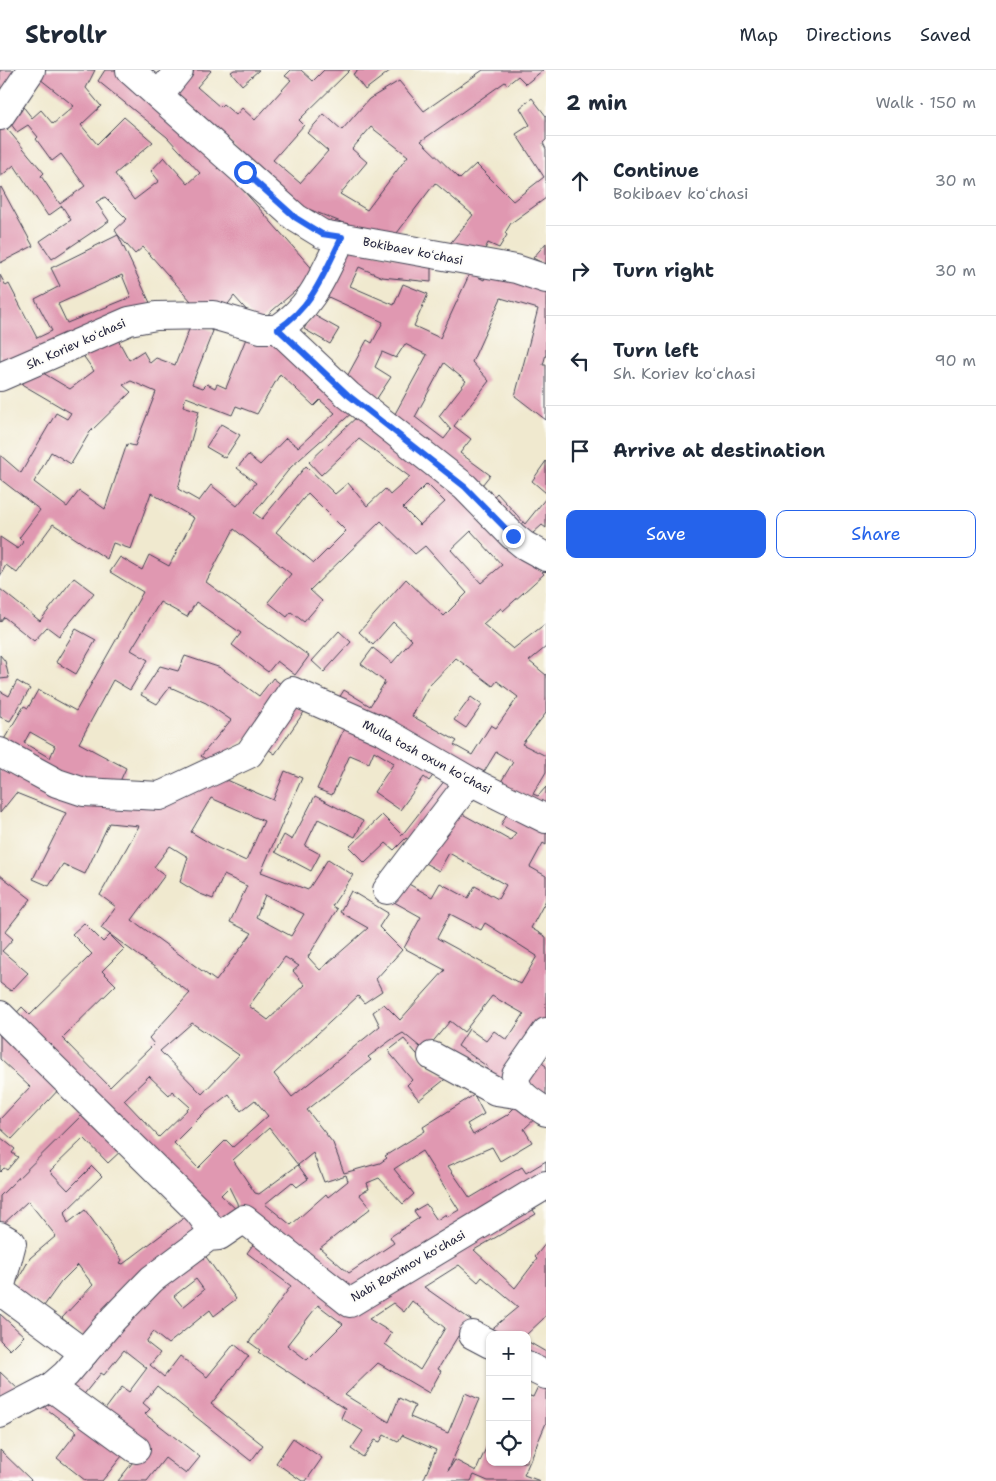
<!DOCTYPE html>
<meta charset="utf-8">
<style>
body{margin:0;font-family:"Shantell Sans",sans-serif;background:#f6f6f7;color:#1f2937}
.controls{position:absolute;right:15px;bottom:15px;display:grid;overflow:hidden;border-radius:10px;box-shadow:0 1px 4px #0004}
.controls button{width:45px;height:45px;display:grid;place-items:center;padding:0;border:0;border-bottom:1px solid #e0e1e3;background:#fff;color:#1f2937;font:25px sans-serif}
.stop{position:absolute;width:15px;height:15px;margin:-11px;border:4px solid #2563eb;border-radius:50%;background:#fff}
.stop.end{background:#2563eb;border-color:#fff;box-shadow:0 1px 5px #0008}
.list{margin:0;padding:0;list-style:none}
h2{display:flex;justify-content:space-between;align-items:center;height:65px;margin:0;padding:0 20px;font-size:21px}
h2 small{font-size:16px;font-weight:400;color:#747a83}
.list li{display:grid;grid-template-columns:32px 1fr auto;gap:15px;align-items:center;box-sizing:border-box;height:90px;padding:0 20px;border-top:1px solid #e0e1e3}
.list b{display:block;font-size:19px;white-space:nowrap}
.list p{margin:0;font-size:16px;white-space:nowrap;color:#747a83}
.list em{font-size:16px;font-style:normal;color:#747a83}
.actions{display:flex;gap:10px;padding:15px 20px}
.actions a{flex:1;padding:11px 0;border:1px solid #2563eb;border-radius:10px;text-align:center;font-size:18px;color:#2563eb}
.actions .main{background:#2563eb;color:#fff}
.icon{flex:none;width:28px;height:28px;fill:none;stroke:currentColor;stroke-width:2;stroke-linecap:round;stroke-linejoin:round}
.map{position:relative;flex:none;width:546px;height:1411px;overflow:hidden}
header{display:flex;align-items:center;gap:30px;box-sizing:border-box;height:70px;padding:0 25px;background:#fff;border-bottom:1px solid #e0e1e3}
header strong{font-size:24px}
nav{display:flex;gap:28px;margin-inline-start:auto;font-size:18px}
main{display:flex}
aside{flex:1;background:#fff}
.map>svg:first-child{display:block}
.building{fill:#e098b1;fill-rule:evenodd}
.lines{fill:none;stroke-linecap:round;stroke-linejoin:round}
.minor-casing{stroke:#414051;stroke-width:30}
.minor{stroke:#fff;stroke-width:28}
.route{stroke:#2563eb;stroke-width:6}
.labels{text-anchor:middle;stroke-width:4;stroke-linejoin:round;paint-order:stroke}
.street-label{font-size:12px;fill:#22223b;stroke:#fdfcf7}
</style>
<header>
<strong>Strollr</strong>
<nav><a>Map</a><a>Directions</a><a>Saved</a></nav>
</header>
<main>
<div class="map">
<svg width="546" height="1411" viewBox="0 0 546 1411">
<rect width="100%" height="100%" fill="#fdfcf7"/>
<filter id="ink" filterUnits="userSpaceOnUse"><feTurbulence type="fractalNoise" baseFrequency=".02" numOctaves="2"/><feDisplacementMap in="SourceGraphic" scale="10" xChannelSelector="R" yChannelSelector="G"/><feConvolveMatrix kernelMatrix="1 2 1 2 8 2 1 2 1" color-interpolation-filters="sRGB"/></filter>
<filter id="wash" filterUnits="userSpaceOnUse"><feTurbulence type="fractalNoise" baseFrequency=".0096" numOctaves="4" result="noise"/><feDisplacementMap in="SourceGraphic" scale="20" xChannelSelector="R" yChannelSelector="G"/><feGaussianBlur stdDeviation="1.12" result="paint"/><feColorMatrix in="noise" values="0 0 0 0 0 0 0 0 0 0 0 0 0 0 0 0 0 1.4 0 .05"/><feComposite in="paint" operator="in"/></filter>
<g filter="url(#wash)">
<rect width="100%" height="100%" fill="#f0e9cf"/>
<g id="blocks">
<g class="building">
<polygon points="0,0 27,0 0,38"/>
<polygon points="38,0 95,0 86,18 101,36 81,55 97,74 124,47 153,72 115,104 134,130 159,111 151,101 164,87 188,114 200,103 167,67 98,11 105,0 119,0 184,53 316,203 258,253 234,226 223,241 199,240 143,177 135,184 118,165 115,160 127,149 105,127 96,132 109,151 52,189 40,171 71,150 62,136 48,146 14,95 0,107 0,60 3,54 44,103 41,106 60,134 85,116 61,84 52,91 36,69 38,67 28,55 17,62 4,45 18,30 32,48 41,40 53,54 74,36 35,5"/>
<path d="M186,0H210L211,1L197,17L220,37L223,34L236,45L242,38L255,50L291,10L285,6L291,0H301L313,11L324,0H350L299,50L304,55L273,90L300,113L328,81L307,63L324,44L342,60L369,29L399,11L424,41L483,0H543L526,14L518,6L507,15L505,12L421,71L460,109L476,94L513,131L544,107L516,64L530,55L520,38L532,28L546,46V70L543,73L546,79V128L511,153L505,163L507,165L499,178L488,173L483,183L448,176L473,145L435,113L394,167L373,165L301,136L170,18ZM371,57L408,86L367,140L340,124L367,92L352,79Z"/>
<polygon points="234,0 259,0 242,15 231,2"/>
<polygon points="359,0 391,0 365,20 353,4"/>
<polygon points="1,117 33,176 0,193 0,118"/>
<path d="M118,165L152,237L0,303V205L6,216L9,214L37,268L52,261L35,229L60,216L51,198ZM122,205L131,227L67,253L58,234Z"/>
<polygon points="546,173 546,195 533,188"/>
<path d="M348,178L431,194V212L382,207L359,197L350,216L394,235L403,214L428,224L414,256L440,268L470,203L484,210L488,201L546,217V284L543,295H546V350L515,326L538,239L501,228L472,292L489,311L454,356L471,369L460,383L490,405L478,420L390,353L427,285L405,274L396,288L382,282L375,297L391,307L372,336L344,312L367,270L372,273L383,252L324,225ZM444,293L466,311L439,346L451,360L444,369L415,347Z"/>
<polygon points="312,244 339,259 330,274 304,259"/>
<path d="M192,252L213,261L192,314L203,318L207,314L215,318L217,314L226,318L247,266L265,270L288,279L354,341L291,397L254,443L262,449L306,396L335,424L348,413L367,436L385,419L390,425L410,407L359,369L321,405L309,392L360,344L489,443L544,504L503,541L501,538L483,554L513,579L545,554L546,555V577L529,591L546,605V643L522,674L546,686V702L533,724L538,726L546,717V741L496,720L513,692L496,682L479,710L336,633L344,620L370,636L385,612L361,594L373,578L392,593L412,570L393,552L373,575L359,562L406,509L444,546L467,523L425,476L415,484L381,451L310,520L322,531L304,552L291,542L287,547L268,532L291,504L234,459L206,512L309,586L295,605L277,591L268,602L232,575L241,563L196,532L187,547L160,532L131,580L148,590L130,620L113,610L79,673L126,698L116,720L103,723L0,676L24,636L28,638L38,620L76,641L143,522L110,502L120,487L142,500L149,485L169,496L194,448L151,423L131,479L113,473L107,489L53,454L17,503L6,495L0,506V467L18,479L23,472L19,468L40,440L0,409V385L21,403L56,343L67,349L71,343L18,312L38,300L70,319L94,301L82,284L116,266L129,290L143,281L150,293L156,288L175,295ZM280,304L314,336L320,330L335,343L298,377L286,368L260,395L248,385L237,398L256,413L237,436L211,415L199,431L178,419L199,341L183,336L186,327L232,345L236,336L257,344ZM131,311L156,322L135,376L127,374L105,439L79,421L67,437L34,412L51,382L71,394L90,362L131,322L123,315ZM427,414L445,432L420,455L403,438ZM308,423L346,461L314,493L276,462ZM471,461L502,495L481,513L451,480ZM456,588L493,616L497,611L518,627L496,658L491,655L472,685L454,675L457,671L412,646L428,617ZM30,662L55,676L50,688L24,673Z"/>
<polygon points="221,354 240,365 225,388 206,377"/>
<polygon points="546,391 546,423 532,411"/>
<polygon points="497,423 525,454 546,428 546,458 542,455 523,472 487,434"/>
<polygon points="74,508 94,523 59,566 47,557 34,571 4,547 0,552 0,519 40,551"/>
<polygon points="76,559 96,570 76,604 56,592"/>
<polygon points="339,561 351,572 324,602 312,591"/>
<polygon points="0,585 5,591 9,608 0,609"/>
<polygon points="185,586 221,598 259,626 273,608 287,619 269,651 213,694 201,686 231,650 206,633 170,617 157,634 141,625 160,596 178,601"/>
<polygon points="17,611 30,619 10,651 0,647 0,621 9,626"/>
<polygon points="471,627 482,635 466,658 454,650"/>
<polygon points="290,632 304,642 275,684 261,674"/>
<polygon points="346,654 437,700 429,711 424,707 400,740 374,722 394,693 374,681 369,693 350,685 332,725 317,719"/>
<path d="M0,689L70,721L220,707L273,730L285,701L302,708L261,802L308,820L328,789L353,805L332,836L337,839L308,887L320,900L368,858L340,842L351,821L388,843L379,857L402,880L376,909L382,921L364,933L358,926L274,1004L292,1027L380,956L373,942L384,934L400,950L445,900L404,878L421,847L394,832L405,812L432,827L440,813L468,828L475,816L498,829L506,815L449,783L439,801L421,791L457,741L511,771L516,763L501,755L511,736L546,751V775L543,773L530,797L546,806V830L531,858L546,867V955L501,1018L482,1006L488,997L458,976L469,959L486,971L494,961L507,970L524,944L492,926L464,962L450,951L425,981L403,963L391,970L368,987L371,990L307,1040L333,1073L344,1103L380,1093L387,1088L385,1086L425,1061L423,1057L474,1025L484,1044L467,1054L473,1065L507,1045L522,1030L540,1044L524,1059L532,1072L500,1091L492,1077L448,1096L470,1128L522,1097L526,1103L546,1091V1108L349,1230L238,1141L237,1133L229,1117L221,1125L238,1141L220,1158L11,949L22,937L30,945L92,884L72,864L84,853L103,872L110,865L124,879L102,901L116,915L62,968L110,1017L154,974L149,968L190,923L101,858L116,837L100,825L139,756L109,753L85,804L63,794L49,816L33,809L66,743L16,723L0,743ZM211,728L264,751L246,791L216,777L191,762ZM170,776L188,787L180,812L198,823L213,829L224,805L247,816L230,852L252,863L216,911L132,850L165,805L154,797ZM265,825L304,844L291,866L256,847ZM450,844L481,860L485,853L537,886L521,914L437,868ZM285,887L299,896L293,901L305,915L268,950L249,936ZM192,953L239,985L202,1024L160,981ZM149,1006L169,1025L172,1021L190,1037L159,1067L124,1030ZM229,1024L241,1041L255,1030L268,1046L233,1077L226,1070L198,1098L174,1073L203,1044ZM269,1058L298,1095L259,1124L255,1123L233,1090ZM422,1081L459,1140L447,1147L446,1144L437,1150L426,1134L414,1141L419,1148L390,1167L394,1173L349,1203L320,1178L371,1138L359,1124L369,1119L367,1113L379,1108L403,1134L414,1124L394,1099ZM313,1083L324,1112L346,1105L348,1111L328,1127L326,1124L291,1155L265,1134L292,1112L297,1117L308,1109L298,1095Z"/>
<polygon points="449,705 463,715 416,776 406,768 394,780 386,773 365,793 349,777 382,745 402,765"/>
<polygon points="315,726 363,751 355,767 318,749 305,776 320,784 311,801 275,782 284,765 292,770"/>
<polygon points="0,805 31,829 5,862 13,869 2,881 28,903 11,921 0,913"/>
<polygon points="0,957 63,1015 12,1069 0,1058 0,1049 30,1017 0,989"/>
<polygon points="404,969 428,997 448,1007 419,1030 407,1015 412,1010 388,981"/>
<polygon points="533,987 546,996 546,1025 519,1007"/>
<polygon points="87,1040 124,1078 108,1093 84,1068 50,1101 68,1120 92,1096 102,1106 64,1143 68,1153 85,1140 122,1190 120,1193 123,1194 189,1144 202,1161 88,1270 62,1248 93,1215 78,1195 61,1212 44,1236 13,1219 30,1188 56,1166 28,1131 0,1157 0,1126"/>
<polygon points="0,1067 15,1079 12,1083 18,1087 7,1100 4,1098 0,1102"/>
<path d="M526,1131L536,1144L474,1180L515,1218L537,1189L535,1187L546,1173V1245L543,1249L526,1265L483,1266L518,1237L482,1207L478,1212L459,1195L424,1217L474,1252L464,1270L458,1266L438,1299L441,1301L429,1323L378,1293L345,1325L389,1352L399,1328L415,1336L410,1347L448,1363L465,1323L479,1329L448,1401L455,1390L476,1401L490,1369V1392H527V1325L533,1327L542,1308L546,1310V1353L524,1405L540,1411H488L474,1405L471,1411H423L436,1380L402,1365L398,1372L384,1365L380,1372L375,1370L363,1387L351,1379L363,1361L341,1348L345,1339L258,1282L260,1280L249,1272L291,1216L247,1183L257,1169L351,1238ZM412,1231L445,1258L420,1300L385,1274L392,1263L369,1249L393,1233L404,1242ZM318,1235L343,1254L307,1290L287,1275Z"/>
<path d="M204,1184L236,1229L214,1246L210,1240L168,1274L153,1262L146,1272L160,1283L150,1295L164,1307L180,1286L207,1307L234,1274L249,1286L211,1334L263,1375L251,1391L157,1316L143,1333L150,1339L145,1344L200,1387L186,1404L165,1388L147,1411H118L147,1374L104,1341L122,1317L129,1322L147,1298L124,1280L104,1305L101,1303L81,1328L69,1318L138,1231ZM196,1209L204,1220L183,1237L174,1226Z"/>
<polygon points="0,1244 24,1266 10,1280 0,1270"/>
<polygon points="527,1271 546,1282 546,1302 527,1292"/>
<polygon points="0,1302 19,1320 0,1332"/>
<polygon points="53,1325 126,1381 102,1411 86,1411 57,1388 77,1362 44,1337"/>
<polygon points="293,1368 322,1388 306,1411 302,1411 276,1393"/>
<polygon points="0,1380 32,1411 0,1411"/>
</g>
</g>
</g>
<g filter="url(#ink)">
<use href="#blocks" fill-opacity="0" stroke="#414051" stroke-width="1"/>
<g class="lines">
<defs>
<g id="minor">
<polyline points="130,0 296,148 322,164 516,199 546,209"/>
<polyline points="159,25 179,0"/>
<polyline points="0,46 31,0"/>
<path d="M278,259C313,236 324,203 342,167"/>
<polyline points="0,307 129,251 156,246 213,245 261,259 278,259 348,325 465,417 513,466 524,475 546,487"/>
<polyline points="0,682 57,713 84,722 160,726 249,684 292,621 385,662 470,711 546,749"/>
<polyline points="387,820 470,711"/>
<polyline points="0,945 198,1141 209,1156 208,1167"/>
<path d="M546,962L516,1005C512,1023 533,1032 546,1042"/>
<polyline points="432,986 496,1021 523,1025"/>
<polyline points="0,1166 12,1173 0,1219"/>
<polyline points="0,1221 84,1283"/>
<polyline points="473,1265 490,1274"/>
<polyline points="527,1296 546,1305"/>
<polyline points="51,1317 136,1379"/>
<polyline points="0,1344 51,1317 66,1304 114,1248 152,1209 208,1167 219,1166 244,1149 350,1233 546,1115"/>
</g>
</defs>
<use href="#minor" class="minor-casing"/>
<use href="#minor" class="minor"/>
</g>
</g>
<g class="lines" filter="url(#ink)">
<path class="route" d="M245,102L296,148L322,164L342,167C324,203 313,236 278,259L348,325L465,417L513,466"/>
</g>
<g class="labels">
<g class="street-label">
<text transform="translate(413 181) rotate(11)" y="4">Bokibaev koʻchasi</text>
<text transform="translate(76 274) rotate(-24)" y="4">Sh. Koriev koʻchasi</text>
<text transform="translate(427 687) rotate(28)" y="4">Mulla tosh oxun koʻchasi</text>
<text transform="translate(408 1196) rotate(-30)" y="4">Nabi Raximov koʻchasi</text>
</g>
</g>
</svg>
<div class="controls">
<button>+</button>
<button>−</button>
<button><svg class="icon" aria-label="locate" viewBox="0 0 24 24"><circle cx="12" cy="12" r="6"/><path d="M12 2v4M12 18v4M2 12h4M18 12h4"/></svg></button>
</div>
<div class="stop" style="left:245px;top:102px"></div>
<div class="stop end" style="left:513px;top:466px"></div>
</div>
<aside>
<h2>2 min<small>Walk · 150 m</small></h2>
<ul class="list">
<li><svg class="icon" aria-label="ahead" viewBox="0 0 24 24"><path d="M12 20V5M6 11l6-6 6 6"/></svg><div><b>Continue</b><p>Bokibaev koʻchasi</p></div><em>30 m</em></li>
<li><svg class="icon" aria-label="right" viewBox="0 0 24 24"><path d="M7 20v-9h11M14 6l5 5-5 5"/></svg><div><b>Turn right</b></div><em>30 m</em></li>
<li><svg class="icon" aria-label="left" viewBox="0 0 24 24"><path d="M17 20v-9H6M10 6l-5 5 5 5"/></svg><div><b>Turn left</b><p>Sh. Koriev koʻchasi</p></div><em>90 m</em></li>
<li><svg class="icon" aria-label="arrive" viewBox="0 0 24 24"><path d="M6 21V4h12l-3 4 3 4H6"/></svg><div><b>Arrive at destination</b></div></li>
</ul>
<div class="actions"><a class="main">Save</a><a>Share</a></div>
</aside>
</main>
